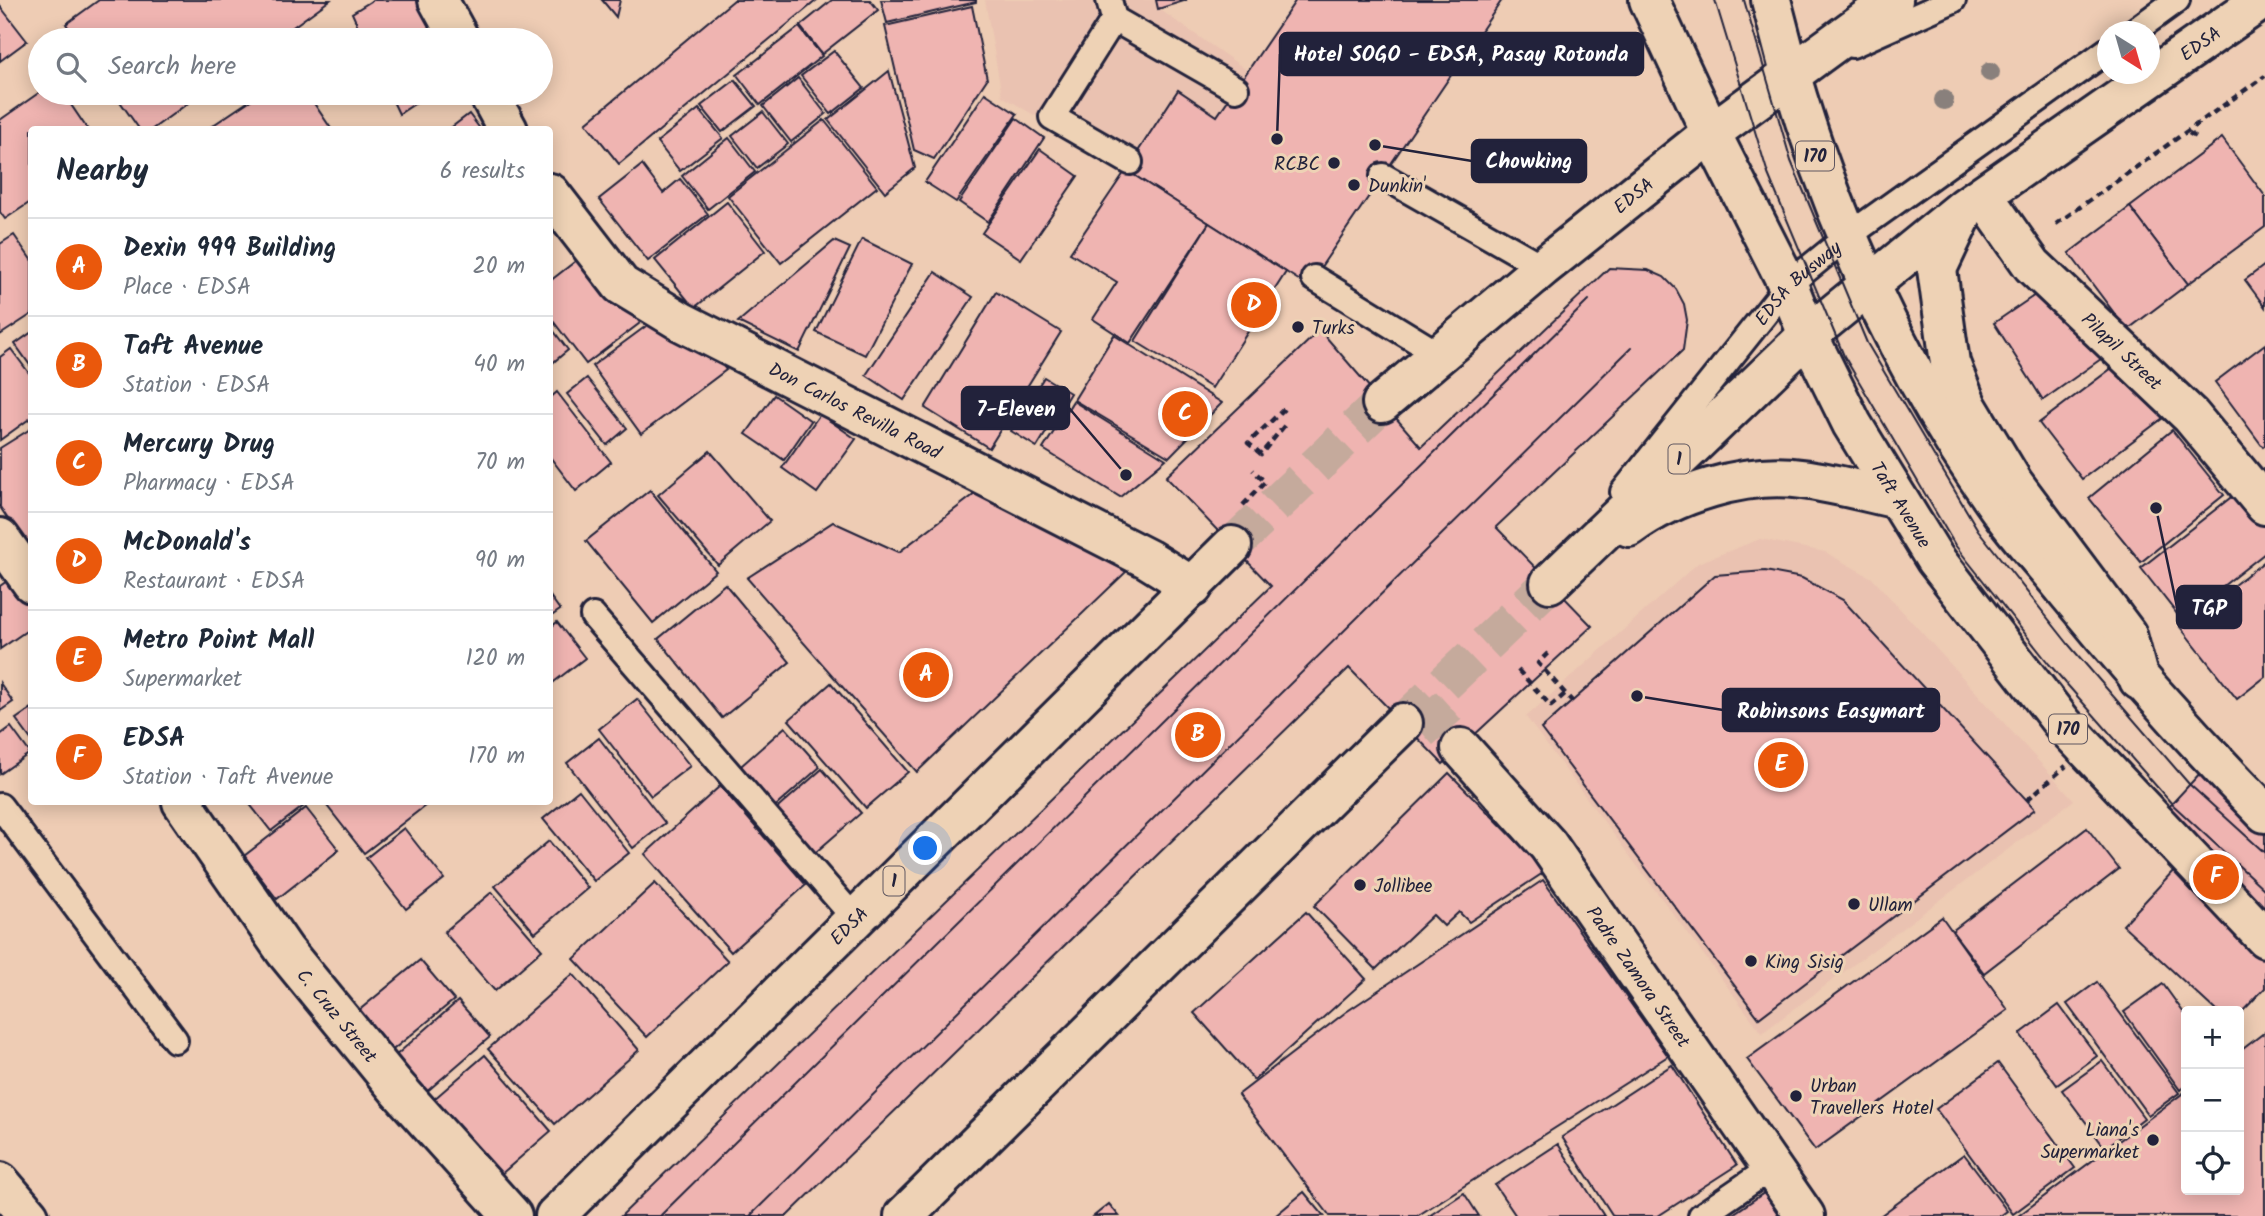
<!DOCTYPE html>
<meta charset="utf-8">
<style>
body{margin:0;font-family:Kalam,sans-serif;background:#f2f2f3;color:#1f2937}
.controls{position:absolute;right:21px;bottom:21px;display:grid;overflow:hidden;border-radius:7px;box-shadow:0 4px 18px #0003}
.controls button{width:63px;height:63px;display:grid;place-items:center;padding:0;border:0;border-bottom:2px solid #e0e1e3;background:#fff;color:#1f2937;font:35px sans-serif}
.compass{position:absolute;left:2097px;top:21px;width:63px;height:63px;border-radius:50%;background:#fff;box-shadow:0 4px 18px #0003;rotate:143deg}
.you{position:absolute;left:926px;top:849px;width:24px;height:24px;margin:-18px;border:5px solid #fff;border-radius:50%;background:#1a73e8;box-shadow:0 0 0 10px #1a73e833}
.badge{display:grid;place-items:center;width:46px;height:46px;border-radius:50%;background:#ea580c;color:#fff;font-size:23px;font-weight:700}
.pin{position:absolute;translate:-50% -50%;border:4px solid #fff;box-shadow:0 2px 7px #0006}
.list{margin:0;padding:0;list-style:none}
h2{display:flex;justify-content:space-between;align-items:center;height:91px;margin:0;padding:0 28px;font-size:30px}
h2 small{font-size:23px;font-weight:400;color:#747a83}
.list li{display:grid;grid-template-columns:46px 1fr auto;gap:21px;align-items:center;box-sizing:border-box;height:98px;padding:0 28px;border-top:2px solid #e0e1e3}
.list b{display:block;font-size:26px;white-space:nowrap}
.list p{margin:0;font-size:23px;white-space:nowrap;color:#747a83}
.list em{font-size:23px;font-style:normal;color:#747a83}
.icon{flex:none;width:38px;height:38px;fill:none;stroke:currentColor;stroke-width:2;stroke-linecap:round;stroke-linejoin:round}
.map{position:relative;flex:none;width:2265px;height:1216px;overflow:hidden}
.search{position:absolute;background:#fff;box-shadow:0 4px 18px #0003;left:28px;top:28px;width:525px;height:77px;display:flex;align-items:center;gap:18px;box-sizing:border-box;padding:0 24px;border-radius:38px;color:#747a83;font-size:26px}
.panel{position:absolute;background:#fff;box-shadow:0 4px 18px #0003;left:28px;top:126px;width:525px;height:679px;border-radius:7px}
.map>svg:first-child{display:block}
.built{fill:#eac2b1}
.building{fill:#efb4b1;stroke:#22223b;stroke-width:2}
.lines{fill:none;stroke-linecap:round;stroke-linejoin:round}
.secondary-tunnel{stroke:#c5aa9c;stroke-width:38;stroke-dasharray:38 19;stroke-linecap:butt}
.highway-tunnel{stroke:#c5aa9c;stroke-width:38;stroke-dasharray:38 19;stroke-linecap:butt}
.lane-casing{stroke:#22223b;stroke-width:30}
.street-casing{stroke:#22223b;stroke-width:44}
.secondary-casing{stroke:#22223b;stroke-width:44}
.primary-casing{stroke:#22223b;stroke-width:44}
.highway-casing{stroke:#22223b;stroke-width:44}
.path{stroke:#22223b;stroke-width:4.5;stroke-dasharray:7 5;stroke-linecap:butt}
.lane{stroke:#eed2b5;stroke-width:24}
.street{stroke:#eed2b5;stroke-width:38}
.secondary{stroke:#eed2b5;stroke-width:38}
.primary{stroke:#eed2b5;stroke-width:38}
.highway{stroke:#eed2b5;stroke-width:38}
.tram{stroke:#22223b;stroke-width:2}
.path-bridge{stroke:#22223b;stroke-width:4.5;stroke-dasharray:7 5;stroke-linecap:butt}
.tree{fill:#89807c}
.poi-dot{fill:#22223b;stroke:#eed2b5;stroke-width:2.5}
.labels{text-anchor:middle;stroke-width:6;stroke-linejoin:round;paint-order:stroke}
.shield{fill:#eed2b5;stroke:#5f5760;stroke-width:2}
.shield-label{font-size:18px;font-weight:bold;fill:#22223b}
.street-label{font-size:19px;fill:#22223b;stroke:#eed2b5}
.poi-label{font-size:19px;fill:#22223b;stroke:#eed2b5;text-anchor:start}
.leader{fill:none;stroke:#22223b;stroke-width:2.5}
.callout-dot{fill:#22223b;stroke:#eed2b5;stroke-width:2.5}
.callout{fill:#22223b;stroke:#22223b;stroke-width:2.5}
.callout-label{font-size:21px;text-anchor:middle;font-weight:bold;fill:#fff}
</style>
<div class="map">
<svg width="2265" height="1216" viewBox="0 0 2265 1216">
<rect width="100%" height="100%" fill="#eeccb4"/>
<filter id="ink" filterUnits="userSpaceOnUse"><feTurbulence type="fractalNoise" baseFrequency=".0143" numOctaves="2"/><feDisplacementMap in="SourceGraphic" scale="14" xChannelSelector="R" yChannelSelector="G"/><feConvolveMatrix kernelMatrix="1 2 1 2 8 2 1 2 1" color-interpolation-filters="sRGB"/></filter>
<g filter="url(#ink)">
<g class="built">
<polygon points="985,0 1156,0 1159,9 1248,71 1217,116 1178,90 1126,170 1002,96"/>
<polygon points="1760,539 1825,552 1872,578 2074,800 1762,1033 1526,717 1698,563"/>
</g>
<g class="building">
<polygon points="99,0 330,0 275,40 77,40 66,24"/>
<polygon points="373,0 426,0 444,40 364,40 352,13"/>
<polygon points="602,0 620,0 616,17"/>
<polygon points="734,0 817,0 619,164 586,123"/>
<polygon points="832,0 870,0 878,10 822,54 800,26"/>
<polygon points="881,0 976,0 976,2 887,23"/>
<polygon points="1156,0 1187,0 1158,9"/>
<polygon points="1296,0 1502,0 1308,286 1126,170 1178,90 1217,116"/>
<polygon points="0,6 27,41 0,61"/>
<polygon points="972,6 987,79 934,159 914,150 885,26"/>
<polygon points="799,27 822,56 760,105 737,75"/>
<polygon points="834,51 864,88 831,114 801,76"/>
<polygon points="889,71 915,168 885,192 828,120"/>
<polygon points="798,78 826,114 791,142 763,106"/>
<polygon points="735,80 756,106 722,132 701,106"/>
<polygon points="40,92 63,93 88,130 32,130 32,201 5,219 0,212 0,120"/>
<polygon points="114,93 202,93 151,130 140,130"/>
<polygon points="261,93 307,93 332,130 206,130"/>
<polygon points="389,93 431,93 399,114"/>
<polygon points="985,93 1017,114 956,202 925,182"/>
<polygon points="699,109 723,138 680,171 657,142"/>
<polygon points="763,112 788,144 757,168 732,136"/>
<polygon points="469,114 481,130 448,130"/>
<polygon points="1016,118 1044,138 988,222 959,202"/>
<polygon points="824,120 877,187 781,263 728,196"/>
<polygon points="729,138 755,172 708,209 682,176"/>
<polygon points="2222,138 2265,196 2265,227 2188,284 2130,207"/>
<polygon points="1040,149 1078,176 1021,259 982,233"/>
<polygon points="642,165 663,193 680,179 708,214 648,261 599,199"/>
<polygon points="1126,170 1209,223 1130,343 1093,319 1117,282 1070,253"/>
<polygon points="727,202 765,251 694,308 655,260"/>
<polygon points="2130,207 2188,284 2127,330 2069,253"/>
<polygon points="1209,223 1286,272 1212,388 1135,341"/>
<polygon points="14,235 32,261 32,314 0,335 0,244"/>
<polygon points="862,239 912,264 865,355 816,332"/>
<polygon points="834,241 850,248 799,352 738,322"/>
<polygon points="586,253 640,323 586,364 550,317 550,281"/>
<polygon points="2265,265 2265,307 2245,280"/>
<polygon points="1609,268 1648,270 1664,277 1676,289 1684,304 1687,320 1683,350 1496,527 1592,626 1443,764 1349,668 787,1216 621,1216 1271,586 1166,477 1320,330 1421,447"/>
<polygon points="935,272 973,297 904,400 866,375"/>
<polygon points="2041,291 2108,354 2043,400 1994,323"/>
<polygon points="996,292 1061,332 989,448 925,408"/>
<polygon points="661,315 692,350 710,348 726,370 641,434 592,366"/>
<polygon points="550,326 568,350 550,365"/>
<polygon points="32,332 32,368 15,344"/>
<polygon points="1114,335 1222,403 1169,457 1074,400"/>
<polygon points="2265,344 2265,445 2263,447 2215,382"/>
<polygon points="11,349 32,377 32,417 0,440 0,357"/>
<polygon points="2120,362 2163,418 2082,479 2039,423"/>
<polygon points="1044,377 1070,393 1037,447 1011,431"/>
<polygon points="587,378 627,428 607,445 567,394"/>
<polygon points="557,392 611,462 576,491 550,457 550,398"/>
<polygon points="774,395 811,421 784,460 746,434"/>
<polygon points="1073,401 1166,459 1120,497 1043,449"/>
<polygon points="820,414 856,439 817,493 782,468"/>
<polygon points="32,428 32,556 0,507 0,448"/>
<polygon points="2172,430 2224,495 2141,562 2089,498"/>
<polygon points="710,451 770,521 718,565 658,495"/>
<polygon points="988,484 1030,507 1126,572 917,772 747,578 833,522 899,552"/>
<polygon points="650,490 716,571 653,623 586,541"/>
<polygon points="2239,491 2265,524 2265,553 2181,619 2141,568"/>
<polygon points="2265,561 2265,677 2237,699 2180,627"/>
<polygon points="1765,571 1802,578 1843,600 2035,809 1759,1018 1541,729 1715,575"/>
<polygon points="17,574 32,595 32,627 0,649 0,586"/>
<polygon points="725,584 790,662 722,718 658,639"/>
<polygon points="550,596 560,610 550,617"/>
<polygon points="557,622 585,658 550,685 550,628"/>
<polygon points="0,683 13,702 0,711"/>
<polygon points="831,683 908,772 866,808 789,720"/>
<polygon points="637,699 690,766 651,796 599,729"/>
<polygon points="32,708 32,741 16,719"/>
<polygon points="11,727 30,753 0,774 0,735"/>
<polygon points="785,727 820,767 769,812 733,773"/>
<polygon points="599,738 665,823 633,848 567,763"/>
<polygon points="822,769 861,813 809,858 771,814"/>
<polygon points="2203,770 2265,788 2265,988 2239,1015 2239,1011 2216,1011 2123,925 2175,869 2141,837"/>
<polygon points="1449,773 1546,871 1469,922 1459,912 1444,926 1433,915 1376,969 1314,906"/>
<polygon points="720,786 806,885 731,952 645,854"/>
<polygon points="579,790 629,853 594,881 543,819"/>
<polygon points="248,802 309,802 271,831"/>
<polygon points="324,802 430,802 364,853"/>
<polygon points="306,808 339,850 277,899 244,856"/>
<polygon points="404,828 444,879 406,909 366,858"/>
<polygon points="2087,828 2119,869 1984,973 1952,931"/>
<polygon points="549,841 588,888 535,933 495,886"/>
<polygon points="1543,880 1668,1056 1417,1216 1330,1216 1238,1095 1346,1012"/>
<polygon points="655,883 728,961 647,1037 574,959"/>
<polygon points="492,892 542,950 495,991 444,932"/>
<polygon points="1306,912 1366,979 1254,1080 1194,1013"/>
<polygon points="1942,917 2008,1010 1815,1150 1747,1059"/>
<polygon points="420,960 454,1000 384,1057 351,1017"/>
<polygon points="573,974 639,1050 555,1124 488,1049"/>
<polygon points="2097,982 2179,1093 2148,1115 2067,1004"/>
<polygon points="2163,984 2186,1016 2186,1085 2180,1090 2124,1012"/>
<polygon points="458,1001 490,1037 417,1100 386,1064"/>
<polygon points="2059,1005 2097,1056 2057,1085 2020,1034"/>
<polygon points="2265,1032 2265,1216 2018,1216 2186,1091 2186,1190 2239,1190 2239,1052"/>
<polygon points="485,1055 551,1131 492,1182 426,1106"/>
<polygon points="2102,1061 2144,1118 2105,1148 2062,1090"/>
<polygon points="1998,1063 2075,1168 2013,1214 1936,1109"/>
<polygon points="1672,1065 1737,1165 1658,1216 1613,1216 1562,1137"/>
<polygon points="1558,1144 1604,1216 1516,1216 1495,1185"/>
<polygon points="1964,1154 2007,1211 2000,1216 1880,1216"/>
<polygon points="1304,1192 1324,1216 1275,1216"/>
<polygon points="1464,1193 1479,1216 1429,1216"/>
<polygon points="1764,1193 1780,1216 1730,1216"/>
<polygon points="1109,1204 1119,1216 1094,1216"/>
</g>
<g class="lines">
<polyline class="secondary-tunnel" points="1422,704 1461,748"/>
<g class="highway-tunnel">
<polyline points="1232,546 1382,403"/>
<polyline points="1403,723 1550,583"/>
</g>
<defs>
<g id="lane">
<polyline points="1109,0 1114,19 1236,89"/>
<polyline points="1114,19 1052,117 1130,162"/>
<polyline points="2133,32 2177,0"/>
<polyline points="1852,45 1953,0"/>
<polyline points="1383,176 1543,267"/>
<polyline points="1314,278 1440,355"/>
<path id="s1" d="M1623,492L1788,285L1848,236L2108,50"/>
<polyline points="593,616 856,920"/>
<polyline points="0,806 175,1040"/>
<polyline points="1701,1216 1771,1168"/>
</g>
<g id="street">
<polyline points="438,0 460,40"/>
<polyline points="488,93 508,130"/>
<path id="s2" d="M550,193L621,285L682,322L1148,559L1193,587"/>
<path id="s3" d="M1983,195L2032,265L2191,416L2265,505"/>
<polyline points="0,538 32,583"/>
<path id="s4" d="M182,802L285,951L397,1088L512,1216"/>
</g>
<g id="secondary">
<polyline points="1649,0 1711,133"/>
<polyline points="1771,0 1790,73"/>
<path id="s5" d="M1461,748L1548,845L1805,1216"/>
</g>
<g id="primary">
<path d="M1790,73C1836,230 1907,381 2003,514C2023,541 2046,566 2067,592C2130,669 2195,742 2265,813"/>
<path id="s6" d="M1711,133L1788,285L1808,335L1852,424L1935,559L2063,724L2265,938"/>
<polyline points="0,1182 29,1216"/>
</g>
<g id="highway">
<polyline points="1962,216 1937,269 1950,363 1967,406 2014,484 2127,635 2139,680"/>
<path id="s7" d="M1382,403L1543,267L1711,133L1893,0"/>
<path d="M1629,527C1674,494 1745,471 1802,479C1834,483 1866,492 1898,499"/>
<path id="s8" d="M1550,583L1808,335L1868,286L1965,207L2262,0"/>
<path id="s9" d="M555,1216L1232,546"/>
<polyline points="904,1216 1403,723"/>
</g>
</defs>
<use href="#lane" class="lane-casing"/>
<use href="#street" class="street-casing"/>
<use href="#secondary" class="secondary-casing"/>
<use href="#primary" class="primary-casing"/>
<use href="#highway" class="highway-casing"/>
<g class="path">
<polyline points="2189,133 2199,139"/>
<polyline points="2056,224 2265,76"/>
<polyline points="1284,409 1248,443 1261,454 1285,425"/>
<polyline points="1243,505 1265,482 1253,470"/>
<polyline points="1548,653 1538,663 1572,701"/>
<polyline points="1518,670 1551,706 1566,693"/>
</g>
<use href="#lane" class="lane"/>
<use href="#street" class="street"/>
<use href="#secondary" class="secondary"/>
<use href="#primary" class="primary"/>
<use href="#highway" class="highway"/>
<g class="tram">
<polyline points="1715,0 1768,174 1844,356 1955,545 2049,664 2172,804 2265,890"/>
<polyline points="1744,0 1791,161 1867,343 1978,530 2069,645 2189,784 2265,853"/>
<polyline points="660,1216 1589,300"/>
<polyline points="750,1216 1631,348"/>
</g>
<polyline class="path-bridge" points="2027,800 2066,766"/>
</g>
<g class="tree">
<circle cx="1990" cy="72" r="10"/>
<circle cx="1944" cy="100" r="10"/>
</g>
</g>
<g class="poi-dot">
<circle cx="1334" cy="163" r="7"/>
<circle cx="1354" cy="185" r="7"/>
<circle cx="1298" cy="327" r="7"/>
<circle cx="1360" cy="885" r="7"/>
<circle cx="1854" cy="904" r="7"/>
<circle cx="1751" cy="961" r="7"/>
<circle cx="1796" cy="1096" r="7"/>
<circle cx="2153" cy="1140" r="7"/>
</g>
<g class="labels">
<g class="shield">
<rect x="1796" y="141.5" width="38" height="29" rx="5"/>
<rect x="1668.5" y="444.5" width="21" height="29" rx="5"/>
<rect x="2049" y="714.5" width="38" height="29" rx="5"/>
<rect x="883.5" y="866.5" width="21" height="29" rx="5"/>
</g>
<g class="shield-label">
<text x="1815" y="162">170</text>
<text x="1679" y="465">1</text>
<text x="2068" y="735">170</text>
<text x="894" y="887">1</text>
</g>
<g class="street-label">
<text dy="7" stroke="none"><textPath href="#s8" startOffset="847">EDSA</textPath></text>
<text dy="7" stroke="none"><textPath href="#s7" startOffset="326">EDSA</textPath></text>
<text dy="7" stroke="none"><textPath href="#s1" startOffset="273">EDSA Busway</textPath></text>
<text dy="7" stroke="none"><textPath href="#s3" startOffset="210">Pilapil Street</textPath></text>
<text dy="7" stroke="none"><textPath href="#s2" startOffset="382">Don Carlos Revilla Road</textPath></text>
<text dy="7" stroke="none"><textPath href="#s6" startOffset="418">Taft Avenue</textPath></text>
<text dy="7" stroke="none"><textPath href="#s9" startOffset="413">EDSA</textPath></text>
<text dy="7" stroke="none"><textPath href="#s5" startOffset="290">Padre Zamora Street</textPath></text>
<text dy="7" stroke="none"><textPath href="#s4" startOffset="264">C. Cruz Street</textPath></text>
</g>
<g class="poi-label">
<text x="1320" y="170" text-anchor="end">RCBC</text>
<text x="1368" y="192">Dunkin'</text>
<text x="1312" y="334">Turks</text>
<text x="1374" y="892">Jollibee</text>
<text x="1868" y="911">Ullam</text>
<text x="1765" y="968">King Sisig</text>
<text x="1810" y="1092">Urban<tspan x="1810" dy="22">Travellers Hotel</tspan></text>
<text x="2139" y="1136" text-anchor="end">Liana's<tspan x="2139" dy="22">Supermarket</tspan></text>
</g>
</g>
<path class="leader" d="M1277 139L1280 54M1375 145L1472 161M1126 475L1069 408M2156 508L2177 607M1637 696L1723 710"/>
<g class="callout-dot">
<circle cx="1277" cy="139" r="7"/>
<circle cx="1375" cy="145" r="7"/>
<circle cx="1126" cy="475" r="7"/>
<circle cx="2156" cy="508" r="7"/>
<circle cx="1637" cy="696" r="7"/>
</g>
<g class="callout">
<rect x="1280" y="33" width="363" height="42" rx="7"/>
<rect x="1472" y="140" width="114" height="42" rx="7"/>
<rect x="962" y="387" width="107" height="42" rx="7"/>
<rect x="2177" y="586" width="64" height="42" rx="7"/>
<rect x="1723" y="689" width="216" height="42" rx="7"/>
</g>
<g class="callout-label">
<text x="1461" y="61">Hotel SOGO - EDSA, Pasay Rotonda</text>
<text x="1529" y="168">Chowking</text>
<text x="1016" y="416">7-Eleven</text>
<text x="2209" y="615">TGP</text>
<text x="1831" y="718">Robinsons Easymart</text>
</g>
</svg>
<div class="controls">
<button>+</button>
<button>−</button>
<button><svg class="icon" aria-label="locate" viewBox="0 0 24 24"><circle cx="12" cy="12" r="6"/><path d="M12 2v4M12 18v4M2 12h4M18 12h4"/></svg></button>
</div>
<svg class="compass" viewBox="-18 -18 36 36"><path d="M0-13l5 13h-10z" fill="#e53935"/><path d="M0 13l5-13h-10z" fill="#747a83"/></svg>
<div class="you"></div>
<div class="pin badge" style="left:926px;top:675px">A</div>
<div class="pin badge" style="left:1198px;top:735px">B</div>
<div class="pin badge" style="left:1185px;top:414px">C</div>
<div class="pin badge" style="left:1254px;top:305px">D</div>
<div class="pin badge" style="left:1781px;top:765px">E</div>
<div class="pin badge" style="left:2216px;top:877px">F</div>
<div class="search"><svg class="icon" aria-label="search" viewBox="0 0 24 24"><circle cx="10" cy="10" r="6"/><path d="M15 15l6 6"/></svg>Search here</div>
<section class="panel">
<h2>Nearby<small>6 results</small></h2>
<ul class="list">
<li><span class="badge">A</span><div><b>Dexin 999 Building</b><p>Place · EDSA</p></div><em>20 m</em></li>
<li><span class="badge">B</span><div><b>Taft Avenue</b><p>Station · EDSA</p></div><em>40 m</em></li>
<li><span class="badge">C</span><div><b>Mercury Drug</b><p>Pharmacy · EDSA</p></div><em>70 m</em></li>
<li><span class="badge">D</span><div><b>McDonald's</b><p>Restaurant · EDSA</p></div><em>90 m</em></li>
<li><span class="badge">E</span><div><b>Metro Point Mall</b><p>Supermarket</p></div><em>120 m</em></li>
<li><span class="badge">F</span><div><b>EDSA</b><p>Station · Taft Avenue</p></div><em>170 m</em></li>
</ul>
</section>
</div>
